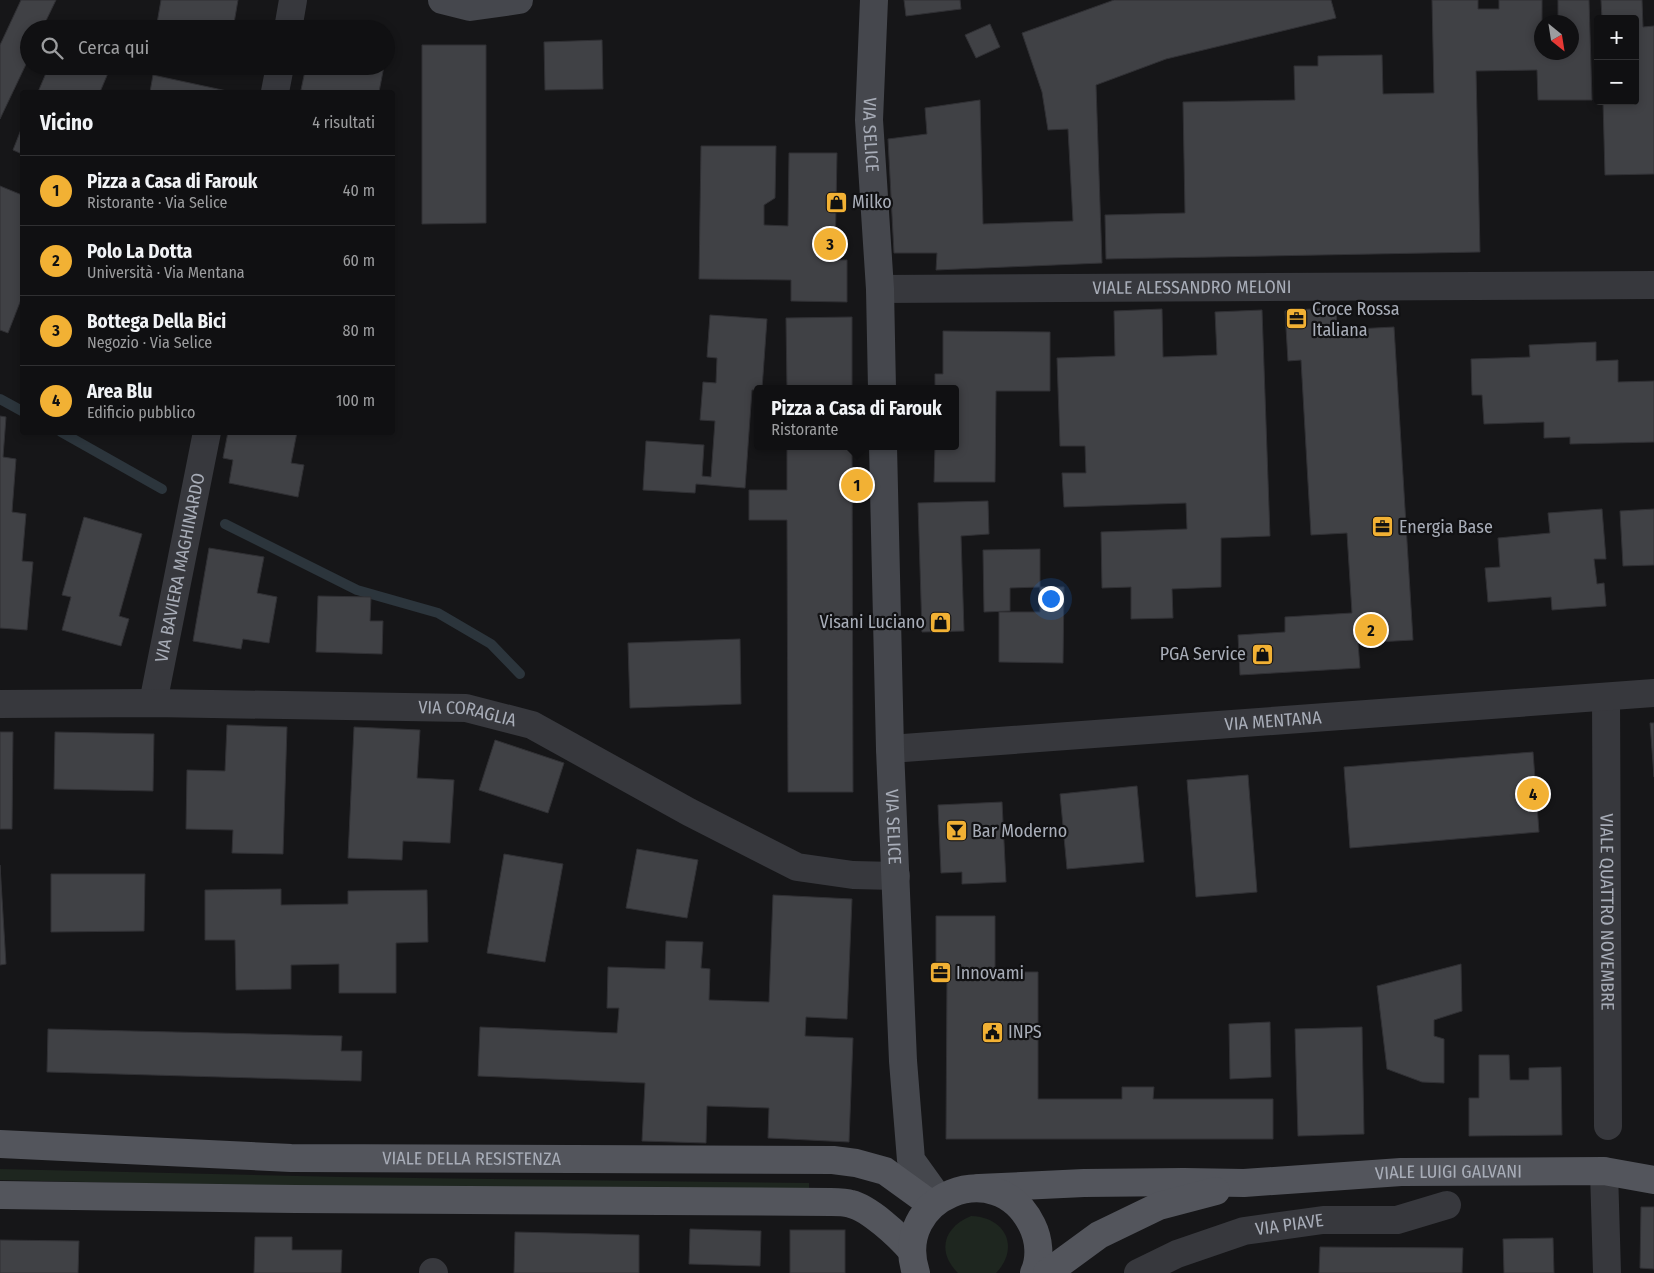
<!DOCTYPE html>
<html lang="it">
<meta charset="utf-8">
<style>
body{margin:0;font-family:"Fira Sans Condensed",sans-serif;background:#1e1e20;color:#f1f3f6}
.controls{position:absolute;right:15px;top:15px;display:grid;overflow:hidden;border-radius:5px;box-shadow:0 2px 8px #0003}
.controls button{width:45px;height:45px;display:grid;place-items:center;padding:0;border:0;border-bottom:1px solid #303032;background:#101012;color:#f1f3f6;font:25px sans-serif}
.compass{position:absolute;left:1534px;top:15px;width:45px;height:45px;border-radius:50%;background:#101012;box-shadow:0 2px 8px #0003;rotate:150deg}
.you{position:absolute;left:1050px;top:598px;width:18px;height:18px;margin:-12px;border:4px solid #fff;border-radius:50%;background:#1a73e8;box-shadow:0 0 0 8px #1a73e833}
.badge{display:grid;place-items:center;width:32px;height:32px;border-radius:50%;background:#f2b134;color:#111;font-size:16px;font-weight:700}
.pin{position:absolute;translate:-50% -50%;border:2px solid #fff;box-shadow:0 1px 5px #0006}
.popup{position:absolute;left:754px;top:385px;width:205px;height:65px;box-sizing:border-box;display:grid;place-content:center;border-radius:5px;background:#101012;filter:drop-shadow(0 1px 4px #0005);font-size:16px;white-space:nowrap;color:#9c9d9f}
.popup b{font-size:19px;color:#f1f3f6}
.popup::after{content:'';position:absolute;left:50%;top:100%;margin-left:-10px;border:10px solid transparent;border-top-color:#101012}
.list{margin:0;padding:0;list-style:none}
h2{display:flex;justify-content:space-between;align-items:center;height:65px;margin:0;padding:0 20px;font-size:21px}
h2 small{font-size:16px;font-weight:400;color:#9c9d9f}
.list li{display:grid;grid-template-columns:32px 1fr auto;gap:15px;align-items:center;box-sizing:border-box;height:70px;padding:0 20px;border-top:1px solid #303032}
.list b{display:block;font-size:19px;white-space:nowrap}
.list p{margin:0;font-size:16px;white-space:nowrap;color:#9c9d9f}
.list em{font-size:16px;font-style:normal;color:#9c9d9f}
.icon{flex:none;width:28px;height:28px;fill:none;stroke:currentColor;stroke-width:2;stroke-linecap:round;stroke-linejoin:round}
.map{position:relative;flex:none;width:1654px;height:1273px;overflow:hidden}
.search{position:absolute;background:#101012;box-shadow:0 2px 8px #0003;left:20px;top:20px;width:375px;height:55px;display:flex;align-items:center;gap:12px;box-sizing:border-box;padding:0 18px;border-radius:28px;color:#9c9d9f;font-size:19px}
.panel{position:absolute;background:#101012;box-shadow:0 2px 8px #0003;left:20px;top:90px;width:375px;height:345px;border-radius:5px}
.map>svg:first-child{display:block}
.green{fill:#1e261f}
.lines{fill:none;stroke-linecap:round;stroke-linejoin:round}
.stream{stroke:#2c353c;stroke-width:10}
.building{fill:#404145;stroke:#303034}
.street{stroke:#37383d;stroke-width:28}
.secondary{stroke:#45474d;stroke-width:28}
.primary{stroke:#53555c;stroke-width:28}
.labels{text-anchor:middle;stroke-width:4.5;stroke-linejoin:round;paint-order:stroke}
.street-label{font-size:18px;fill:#a8adb8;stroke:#111113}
.poi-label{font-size:18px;fill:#a8adb8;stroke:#111113;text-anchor:start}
</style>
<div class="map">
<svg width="1654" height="1273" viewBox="0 0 1654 1273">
<rect width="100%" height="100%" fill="#161618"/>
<g class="green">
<polygon points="0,1169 342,1177 809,1183 809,1190 342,1188 0,1180"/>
<path d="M971,1216C1006,1217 1020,1248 996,1273H958C936,1251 944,1227 971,1216Z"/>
</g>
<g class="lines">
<g class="stream">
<polyline points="0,399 22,411"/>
<polyline points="61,432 162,489"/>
<polyline points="225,524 357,590 438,613 491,644 520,674"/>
</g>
</g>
<g class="building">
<polygon points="21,0 56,0 42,29 29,29 29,58 0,119 0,45"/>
<polygon points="161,0 238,0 233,29 156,29"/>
<polygon points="904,0 960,0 961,9 906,16"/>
<polygon points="1114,0 1331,0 1336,18 1166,59 1096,85 1102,263 936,270 937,253 894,253 888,139 927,134 925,108 980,100 983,224 1073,221 1068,129 1048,130 1042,92 1022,33"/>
<polygon points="1432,0 1478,0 1478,9 1499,9 1499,0 1542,0 1542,52 1572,52 1572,22 1558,22 1558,0 1589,0 1592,100 1538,100 1537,70 1476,71 1480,252 1106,259 1105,215 1185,213 1183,102 1295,100 1294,66 1318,66 1318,56 1382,55 1383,94 1434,93"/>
<polygon points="1601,0 1642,0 1643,27 1654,26 1654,174 1605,175 1603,101 1635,101 1635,19 1602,19"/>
<polygon points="990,24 1000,47 976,58 965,35"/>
<polygon points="602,40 603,89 545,90 544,42"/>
<polygon points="422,45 486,45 486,223 422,224"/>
<polygon points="49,66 111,66 100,92 38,92"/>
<polygon points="306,66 384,66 379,92 313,92 301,90"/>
<polygon points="153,75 227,91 226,92 150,92"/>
<polygon points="22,127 22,154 13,150"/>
<polygon points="701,146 776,146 775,198 764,205 764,225 788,226 789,153 837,153 835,260 847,260 847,302 791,301 791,280 699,279"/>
<polygon points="0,186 22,195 22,297 8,333 0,330"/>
<polygon points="1336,307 1337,330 1394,327 1413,640 1358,643 1360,668 1240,675 1238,635 1285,632 1285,617 1352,613 1347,533 1311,535 1301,360 1288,361 1285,311"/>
<polygon points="1162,309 1163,357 1217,355 1215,312 1262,310 1270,536 1221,538 1221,587 1172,589 1173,618 1131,619 1131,587 1102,588 1101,532 1187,529 1186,503 1064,507 1062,473 1086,473 1085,446 1060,446 1057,358 1115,356 1114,311"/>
<polygon points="710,315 767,319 762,389 752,390 745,488 696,484 695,493 643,490 646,441 704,445 702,476 711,477 715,421 700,420 703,382 716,383 717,358 707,357"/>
<polygon points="852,317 852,389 787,389 786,318"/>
<polygon points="943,331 1050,332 1050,391 996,391 995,482 934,482 935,446 956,446 956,389 935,389 935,374 943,374"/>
<polygon points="1596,342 1596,361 1618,360 1618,382 1654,381 1654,442 1570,444 1570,437 1544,438 1544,422 1484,424 1482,395 1472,395 1471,359 1530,357 1529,345"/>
<polygon points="0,416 6,417 3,457 16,459 12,512 26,514 22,561 33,562 27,630 0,628"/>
<polygon points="228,432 297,432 291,463 304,465 298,497 229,483 233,460 223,458"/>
<polygon points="787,446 852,446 853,792 788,792 787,520 749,520 749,490 787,490"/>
<polygon points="988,501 989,534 961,536 964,631 922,632 918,503"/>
<polygon points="1602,509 1606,559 1594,559 1597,584 1604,583 1606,606 1552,610 1551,597 1488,602 1485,568 1500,567 1498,538 1550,533 1548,513"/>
<polygon points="1654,509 1654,565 1623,566 1620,511"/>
<polygon points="84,517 142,534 119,616 129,619 121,646 62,630 71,597 62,595"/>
<polygon points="209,548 264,557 257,593 277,597 269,643 243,639 241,649 193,641"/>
<polygon points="1040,549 1040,587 1010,588 1010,611 984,612 983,550"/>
<polygon points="1040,587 1064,587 1063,663 999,662 999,612 1040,612"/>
<polygon points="318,596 371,597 370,621 383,621 382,654 316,652"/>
<polygon points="740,639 741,704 630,708 628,643"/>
<polygon points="1650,723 1654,723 1654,777"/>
<polygon points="227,725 287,727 283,854 232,853 233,830 186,829 187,770 225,771"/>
<polygon points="354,727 420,730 417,778 454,780 450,843 403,841 402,860 348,858"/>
<polygon points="0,732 13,732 12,829 0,829"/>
<polygon points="55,732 154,734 153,791 54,789"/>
<polygon points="495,740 564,763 548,813 479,790"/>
<polygon points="1533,752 1539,832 1350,848 1344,767"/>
<polygon points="1248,775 1257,892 1196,897 1187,780"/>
<polygon points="1137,786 1144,862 1067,869 1060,794"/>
<polygon points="1002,802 1006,882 962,884 962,872 941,873 938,805"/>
<polygon points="637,849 698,860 687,918 626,908"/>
<polygon points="504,854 563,864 545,962 487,953"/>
<polygon points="0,865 6,964 0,965"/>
<polygon points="51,874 145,874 144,931 51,932"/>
<polygon points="281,889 281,905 348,904 348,891 427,890 428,942 396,943 396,993 339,993 339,964 291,965 291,989 236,990 235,940 205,940 205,890"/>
<polygon points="773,895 852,899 847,1019 806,1017 805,1036 853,1038 849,1142 768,1138 769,1108 707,1106 706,1143 642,1141 645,1083 478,1076 480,1027 617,1033 619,1008 607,1008 608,967 665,969 666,941 703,942 701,968 710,969 709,1000 769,1002"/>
<polygon points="936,916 995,916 995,972 1038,972 1038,1099 1122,1099 1122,1087 1154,1087 1153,1099 1273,1099 1273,1139 946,1139 947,976 936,976"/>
<polygon points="1461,964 1462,1011 1434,1020 1434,1036 1444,1039 1444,1083 1422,1082 1387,1069 1377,986"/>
<polygon points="1270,1022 1271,1077 1230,1079 1229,1024"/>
<polygon points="1362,1027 1364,1134 1298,1136 1295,1029"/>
<polygon points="48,1029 342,1036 341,1051 362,1051 361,1081 47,1072"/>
<polygon points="1479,1055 1509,1055 1510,1080 1529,1080 1529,1068 1561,1067 1562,1135 1469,1136 1469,1098 1479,1098"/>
<polygon points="1641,1207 1654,1207 1654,1269 1640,1268"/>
<polygon points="690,1229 761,1231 760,1266 689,1264"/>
<rect x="790" y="1230" width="55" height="43"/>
<polygon points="515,1232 639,1235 639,1273 514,1273"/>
<polygon points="255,1237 292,1237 292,1250 342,1250 341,1273 254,1273"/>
<polygon points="1553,1238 1554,1273 1504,1273 1503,1239"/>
<polygon points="0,1240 79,1241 78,1273 0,1273"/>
<polygon points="1320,1247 1463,1248 1462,1273 1319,1273"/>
</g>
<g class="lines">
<g class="street">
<polyline points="288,29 293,0"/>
<polyline points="275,92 280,66"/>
<path id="s1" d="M880,289L1654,285"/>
<path id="s2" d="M1606,697L1608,1126"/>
<path id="s3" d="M153,703L207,432"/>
<path id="s4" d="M0,704L153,703L466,708L532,725L689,812L797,867L853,875L896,876"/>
<path id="s5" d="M890,749L1654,693"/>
<polyline points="1604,1171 1607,1273"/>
<polyline points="433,1272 434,1273"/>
<path id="s6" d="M1138,1273L1177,1254L1244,1231L1323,1220H1397L1447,1205"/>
</g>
<g class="secondary">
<polyline points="442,0 470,7 519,0"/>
<path id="s7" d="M874,0L869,120L880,289L882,389"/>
<path id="s8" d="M883,446L890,749L903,1061L911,1160L939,1199"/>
</g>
<g class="primary">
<path id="s9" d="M0,1144L291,1158L833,1160L856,1163L885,1171L932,1205"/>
<path id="s10" d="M979,1188L1084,1183L1184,1182L1244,1183L1401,1172L1604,1171L1654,1180"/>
<path d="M0,1195L296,1199L831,1202C838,1202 845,1202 851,1204C869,1208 899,1236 911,1250"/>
<path d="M916,1273C891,1197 997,1153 1032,1225C1039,1239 1041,1258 1034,1273"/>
<polyline points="1047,1273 1099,1235 1159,1206 1216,1191"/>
</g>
</g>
<defs>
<symbol id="shop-square" viewBox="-11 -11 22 22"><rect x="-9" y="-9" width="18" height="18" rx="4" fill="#f2b134" stroke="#111113"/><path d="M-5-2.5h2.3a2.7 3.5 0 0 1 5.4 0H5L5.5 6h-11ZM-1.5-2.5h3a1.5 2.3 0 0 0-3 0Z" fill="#111"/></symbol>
<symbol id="office-square" viewBox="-11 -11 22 22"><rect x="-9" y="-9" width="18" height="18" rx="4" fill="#f2b134" stroke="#111113"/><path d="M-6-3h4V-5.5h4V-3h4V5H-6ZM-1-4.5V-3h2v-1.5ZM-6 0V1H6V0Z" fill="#111"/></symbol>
<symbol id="bar-square" viewBox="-11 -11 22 22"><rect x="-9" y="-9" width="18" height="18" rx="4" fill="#f2b134" stroke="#111113"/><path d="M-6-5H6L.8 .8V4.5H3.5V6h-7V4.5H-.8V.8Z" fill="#111"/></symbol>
<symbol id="civic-square" viewBox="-11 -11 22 22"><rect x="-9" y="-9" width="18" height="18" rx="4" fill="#f2b134" stroke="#111113"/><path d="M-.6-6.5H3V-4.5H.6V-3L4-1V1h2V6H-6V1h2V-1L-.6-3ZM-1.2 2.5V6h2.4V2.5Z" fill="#111"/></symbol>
</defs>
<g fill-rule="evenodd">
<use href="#shop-square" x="824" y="190" width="25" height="25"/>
<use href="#office-square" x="1284" y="306" width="25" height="25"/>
<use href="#office-square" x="1370" y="514" width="25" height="25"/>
<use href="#shop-square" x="928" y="610" width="25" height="25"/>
<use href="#shop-square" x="1250" y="642" width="25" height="25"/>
<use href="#bar-square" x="944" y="818" width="25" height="25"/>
<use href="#office-square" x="928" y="960" width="25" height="25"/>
<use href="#civic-square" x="980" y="1020" width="25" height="25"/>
</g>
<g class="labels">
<g class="street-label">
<text dy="6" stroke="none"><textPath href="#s7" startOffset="135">VIA SELICE</textPath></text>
<text dy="6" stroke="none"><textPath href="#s1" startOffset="312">VIALE ALESSANDRO MELONI</textPath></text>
<text dy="6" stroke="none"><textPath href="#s3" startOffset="138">VIA BAVIERA MAGHINARDO</textPath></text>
<text dy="6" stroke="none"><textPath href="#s4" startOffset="468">VIA CORAGLIA</textPath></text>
<text dy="6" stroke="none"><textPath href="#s5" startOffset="384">VIA MENTANA</textPath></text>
<text dy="6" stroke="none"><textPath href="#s8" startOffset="381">VIA SELICE</textPath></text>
<text dy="6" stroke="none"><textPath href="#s2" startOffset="215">VIALE QUATTRO NOVEMBRE</textPath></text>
<text dy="6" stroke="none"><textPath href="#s9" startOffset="472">VIALE DELLA RESISTENZA</textPath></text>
<text dy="6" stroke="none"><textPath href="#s10" startOffset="470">VIALE LUIGI GALVANI</textPath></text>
<text dy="6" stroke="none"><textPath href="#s6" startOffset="160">VIA PIAVE</textPath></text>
</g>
<g class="poi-label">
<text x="852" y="208">Milko</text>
<text x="1312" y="315">Croce Rossa<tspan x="1312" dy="21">Italiana</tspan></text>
<text x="1399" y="533">Energia Base</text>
<text x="925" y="628" text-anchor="end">Visani Luciano</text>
<text x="1246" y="660" text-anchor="end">PGA Service</text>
<text x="972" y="837">Bar Moderno</text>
<text x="956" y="979">Innovami</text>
<text x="1008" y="1038">INPS</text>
</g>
</g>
</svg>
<div class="controls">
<button>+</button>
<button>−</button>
</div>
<svg class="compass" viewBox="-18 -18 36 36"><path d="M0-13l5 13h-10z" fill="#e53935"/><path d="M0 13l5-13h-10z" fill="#9c9d9f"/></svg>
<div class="you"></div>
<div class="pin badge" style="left:857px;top:485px">1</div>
<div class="popup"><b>Pizza a Casa di Farouk</b>Ristorante</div>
<div class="pin badge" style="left:1371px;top:630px">2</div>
<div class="pin badge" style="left:830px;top:244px">3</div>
<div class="pin badge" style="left:1533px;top:794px">4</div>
<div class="search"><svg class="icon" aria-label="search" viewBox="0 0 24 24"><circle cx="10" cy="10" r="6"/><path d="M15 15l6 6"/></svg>Cerca qui</div>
<section class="panel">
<h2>Vicino<small>4 risultati</small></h2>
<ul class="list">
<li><span class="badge">1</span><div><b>Pizza a Casa di Farouk</b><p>Ristorante · Via Selice</p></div><em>40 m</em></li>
<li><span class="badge">2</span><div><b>Polo La Dotta</b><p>Università · Via Mentana</p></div><em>60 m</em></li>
<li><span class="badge">3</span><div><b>Bottega Della Bici</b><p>Negozio · Via Selice</p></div><em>80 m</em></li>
<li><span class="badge">4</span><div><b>Area Blu</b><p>Edificio pubblico</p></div><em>100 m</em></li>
</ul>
</section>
</div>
